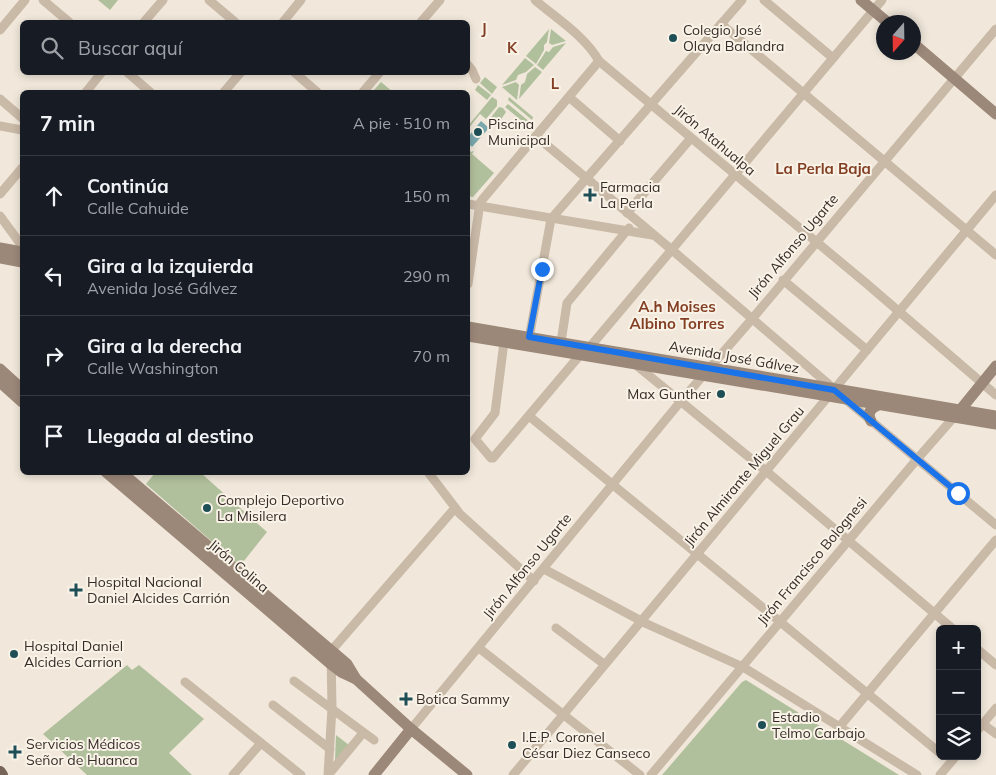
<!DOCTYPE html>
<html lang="es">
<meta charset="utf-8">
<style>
body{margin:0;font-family:Mulish,sans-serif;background:#20242c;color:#f1f3f6}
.controls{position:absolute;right:15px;bottom:15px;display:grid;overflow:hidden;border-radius:8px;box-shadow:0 2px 8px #0003}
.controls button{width:45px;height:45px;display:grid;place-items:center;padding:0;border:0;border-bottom:1px solid #363941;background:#171b24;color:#f1f3f6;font:25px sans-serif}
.compass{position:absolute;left:876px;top:15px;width:45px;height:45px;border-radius:50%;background:#171b24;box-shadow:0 2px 8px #0003;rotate:200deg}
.stop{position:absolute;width:15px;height:15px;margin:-11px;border:4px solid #1a73e8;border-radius:50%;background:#fff}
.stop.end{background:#1a73e8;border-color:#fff;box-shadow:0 1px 5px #0008}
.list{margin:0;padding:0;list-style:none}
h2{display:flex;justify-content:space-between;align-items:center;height:65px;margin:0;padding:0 20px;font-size:21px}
h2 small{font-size:16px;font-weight:400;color:#9ea1a6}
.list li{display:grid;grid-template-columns:32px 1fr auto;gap:15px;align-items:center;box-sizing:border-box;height:80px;padding:0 20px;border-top:1px solid #363941}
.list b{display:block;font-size:19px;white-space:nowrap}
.list p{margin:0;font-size:16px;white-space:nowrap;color:#9ea1a6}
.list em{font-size:16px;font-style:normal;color:#9ea1a6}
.icon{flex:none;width:28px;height:28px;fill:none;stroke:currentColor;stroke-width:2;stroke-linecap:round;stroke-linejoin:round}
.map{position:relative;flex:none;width:996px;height:775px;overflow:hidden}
.search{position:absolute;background:#171b24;box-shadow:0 2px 8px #0003;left:20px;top:20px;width:450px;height:55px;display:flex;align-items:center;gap:12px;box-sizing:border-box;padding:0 18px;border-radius:8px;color:#9ea1a6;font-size:19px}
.panel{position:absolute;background:#171b24;box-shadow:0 2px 8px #0003;left:20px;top:90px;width:450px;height:385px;border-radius:8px}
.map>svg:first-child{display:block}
.green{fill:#b1c09c}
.water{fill:#7ba8ad}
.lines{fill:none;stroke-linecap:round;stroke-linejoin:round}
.street{stroke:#c9b9a7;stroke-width:9}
.secondary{stroke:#9c8879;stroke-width:11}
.primary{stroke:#776559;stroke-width:12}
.route{stroke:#1a73e8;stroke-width:6}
.poi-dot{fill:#1e4f56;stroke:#f9f2e7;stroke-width:2}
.labels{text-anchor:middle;stroke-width:4;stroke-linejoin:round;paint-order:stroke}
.poi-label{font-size:14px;fill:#362d28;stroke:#f9f2e7;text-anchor:start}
.street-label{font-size:14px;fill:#362d28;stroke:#f9f2e7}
.neighbourhood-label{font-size:15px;font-weight:bold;fill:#833f23;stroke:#f9f2e7}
</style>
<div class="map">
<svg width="996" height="775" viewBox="0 0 996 775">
<rect width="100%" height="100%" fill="#f1e8db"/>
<g class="green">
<polygon points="98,0 118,0 110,10"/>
<polygon points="549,29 547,42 544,45 544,50 536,64 526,56"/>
<polygon points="551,29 566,41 552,45 549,43"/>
<polygon points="566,43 543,70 537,65 546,51 549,52 553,47"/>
<polygon points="525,58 534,65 526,72 518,75 516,80 502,85"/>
<polygon points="535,67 542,72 519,99 521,85 525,82 527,74"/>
<polygon points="485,77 497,87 492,94 480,83"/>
<polygon points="381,82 393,92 377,92 374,90"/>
<polygon points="516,82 519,85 517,100 502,87"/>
<polygon points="478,85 491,95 487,100 475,90"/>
<polygon points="492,97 497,100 497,106 486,119 480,114 468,129 468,126"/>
<polygon points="509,97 533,117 532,120 508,100"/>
<polygon points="508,104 530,122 527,125 505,107"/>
<polygon points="499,107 503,108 506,112 496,127 488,121"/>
<polygon points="468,149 471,152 474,151 472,154 494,173 473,197 468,196"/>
<polygon points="155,473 201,473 267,532 240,566 146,484"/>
<polygon points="127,665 132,670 139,665 204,719 169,753 192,775 87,775 43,734"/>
<polygon points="746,680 899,775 662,775 742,682"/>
<polygon points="336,735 349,745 337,761 335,759"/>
</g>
<polygon class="water" points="481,121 489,128 472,147 468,143 468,137"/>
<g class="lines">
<g class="street">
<polyline points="43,0 69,22"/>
<polyline points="209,0 235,22"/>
<path d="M535,0C556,18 585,36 599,61L867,284L996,395"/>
<polyline points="764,0 833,58"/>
<polyline points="144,22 163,0"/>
<polyline points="283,22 301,0"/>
<polyline points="421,22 440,0"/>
<polyline points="721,24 996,255"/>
<polyline points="0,30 25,0"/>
<polyline points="468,65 472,70 476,79"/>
<polyline points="127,72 150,92"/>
<polyline points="294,72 317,92"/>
<polyline points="86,92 102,72"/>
<polyline points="224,92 241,72"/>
<polyline points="363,92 380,72"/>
<polyline points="569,97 620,141"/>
<polyline points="0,99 22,118"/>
<polyline points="0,126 22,130"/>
<polyline points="536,136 672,250 833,388"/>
<polyline points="0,194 22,168"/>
<polyline points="468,204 652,235"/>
<polyline points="627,213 691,138"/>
<polyline points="0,216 22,246"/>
<polyline points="783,280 867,350"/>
<polyline points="468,284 480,203 482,200 599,61"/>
<polyline points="504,342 495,413 475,439 491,458 493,458 580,355"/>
<polyline points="561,342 567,303 629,228"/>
<polyline points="528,344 551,219 742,0"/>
<polyline points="589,348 882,0"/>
<polyline points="636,365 766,471 953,629"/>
<polyline points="845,399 996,525"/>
<polyline points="529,416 940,753"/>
<polyline points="428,472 460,514 534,581"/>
<polyline points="544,569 647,624 743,667 917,775"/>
<polyline points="556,628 604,664"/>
<polyline points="479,648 640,775"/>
<polyline points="977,649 996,665"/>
<polyline points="294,681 374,740"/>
<polyline points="185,682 301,775"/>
<polyline points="273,705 330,749"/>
<polyline points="983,724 996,734"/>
<polyline points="840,726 996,540"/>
<polyline points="411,729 681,401 752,319 996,29"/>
<polyline points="977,731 996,708"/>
<polyline points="329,774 363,733"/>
<polyline points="233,775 261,743"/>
<polyline points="328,775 332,708 331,651 455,508"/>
<polyline points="513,775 996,195"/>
<polyline points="651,775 918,458 954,417"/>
<polyline points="940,775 956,756"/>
</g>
<g class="secondary">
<polyline points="861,0 887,22"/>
<polyline points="914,44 996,114"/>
<polyline points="0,248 22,252"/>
<polyline points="0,258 22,262"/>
<polyline points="468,327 996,416"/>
<polyline points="468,336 996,424"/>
<polyline points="0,369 22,389"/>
<polyline points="0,382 22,402"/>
<polyline points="957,414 996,366"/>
<path d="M871,421C867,414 870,408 878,405"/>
<polyline points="106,472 332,665 341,672 356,679"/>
<polyline points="121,472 347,664 356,679 411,729 467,775"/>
<polyline points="374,775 411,729"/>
</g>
<polyline class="primary" points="0,772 2,775"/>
</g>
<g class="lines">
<polyline class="route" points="542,269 529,337 834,390 958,493"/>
</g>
<g class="poi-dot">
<circle cx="673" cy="38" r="5"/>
<circle cx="478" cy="132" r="5"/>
<path d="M587.5 187.5h5v5h5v5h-5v5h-5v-5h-5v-5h5z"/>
<circle cx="721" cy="394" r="5"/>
<circle cx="207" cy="508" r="5"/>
<path d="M73.5 582.5h5v5h5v5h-5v5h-5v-5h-5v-5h5z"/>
<circle cx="14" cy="654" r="5"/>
<path d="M403.5 691.5h5v5h5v5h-5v5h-5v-5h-5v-5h5z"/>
<circle cx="762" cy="725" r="5"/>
<circle cx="512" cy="745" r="5"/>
<path d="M12.5 744.5h5v5h5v5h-5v5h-5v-5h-5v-5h5z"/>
</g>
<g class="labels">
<g class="poi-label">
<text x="683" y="35">Colegio José<tspan x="683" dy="16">Olaya Balandra</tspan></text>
<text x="488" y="129">Piscina<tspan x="488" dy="16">Municipal</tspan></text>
<text x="600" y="192">Farmacia<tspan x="600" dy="16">La Perla</tspan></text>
<text x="711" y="399" text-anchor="end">Max Gunther</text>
<text x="217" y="505">Complejo Deportivo<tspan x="217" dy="16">La Misilera</tspan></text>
<text x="87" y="587">Hospital Nacional<tspan x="87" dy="16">Daniel Alcides Carrión</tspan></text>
<text x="24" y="651">Hospital Daniel<tspan x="24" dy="16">Alcides Carrion</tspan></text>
<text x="416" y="704">Botica Sammy</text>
<text x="772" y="722">Estadio<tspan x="772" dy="16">Telmo Carbajo</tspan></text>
<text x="522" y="742">I.E.P. Coronel<tspan x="522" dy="16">César Diez Canseco</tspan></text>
<text x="26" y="749">Servicios Médicos<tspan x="26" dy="16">Señor de Huanca</tspan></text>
</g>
<g class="street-label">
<text transform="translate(715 140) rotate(40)" y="5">Jirón Atahualpa</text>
<text transform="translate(793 246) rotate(-50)" y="5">Jirón Alfonso Ugarte</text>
<text transform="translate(734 357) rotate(10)" y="5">Avenida José Gálvez</text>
<text transform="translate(744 476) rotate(-50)" y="5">Jirón Almirante Miguel Grau</text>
<text transform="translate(812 561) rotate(-50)" y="5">Jirón Francisco Bolognesi</text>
<text transform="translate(239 566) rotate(40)" y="5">Jirón Colina</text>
<text transform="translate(527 566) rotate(-51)" y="5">Jirón Alfonso Ugarte</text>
</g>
<g class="neighbourhood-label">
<text x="484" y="34">J</text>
<text x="512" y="53">K</text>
<text x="555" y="89">L</text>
<text x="823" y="174">La Perla Baja</text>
<text x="677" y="312">A.h Moises<tspan x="677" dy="17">Albino Torres</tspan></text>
</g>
</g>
</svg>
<div class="controls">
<button>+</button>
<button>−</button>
<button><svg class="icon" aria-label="layers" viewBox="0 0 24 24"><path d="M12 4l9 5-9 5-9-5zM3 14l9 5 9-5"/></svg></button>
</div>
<svg class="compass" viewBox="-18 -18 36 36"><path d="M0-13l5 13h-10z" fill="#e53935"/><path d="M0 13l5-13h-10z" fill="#9ea1a6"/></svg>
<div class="stop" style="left:958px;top:493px"></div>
<div class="stop end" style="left:542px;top:269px"></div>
<div class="search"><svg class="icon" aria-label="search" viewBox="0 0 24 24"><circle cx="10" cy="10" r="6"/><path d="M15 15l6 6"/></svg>Buscar aquí</div>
<section class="panel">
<h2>7 min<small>A pie · 510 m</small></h2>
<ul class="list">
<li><svg class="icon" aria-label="ahead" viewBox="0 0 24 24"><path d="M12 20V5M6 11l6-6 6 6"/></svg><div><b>Continúa</b><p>Calle Cahuide</p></div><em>150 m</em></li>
<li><svg class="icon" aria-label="left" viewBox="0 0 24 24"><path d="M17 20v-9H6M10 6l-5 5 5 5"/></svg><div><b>Gira a la izquierda</b><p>Avenida José Gálvez</p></div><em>290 m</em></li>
<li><svg class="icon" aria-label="right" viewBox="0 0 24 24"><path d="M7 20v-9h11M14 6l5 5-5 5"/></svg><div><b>Gira a la derecha</b><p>Calle Washington</p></div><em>70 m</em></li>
<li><svg class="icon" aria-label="arrive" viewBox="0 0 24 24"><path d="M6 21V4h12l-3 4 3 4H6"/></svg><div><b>Llegada al destino</b></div></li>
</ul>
</section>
</div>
